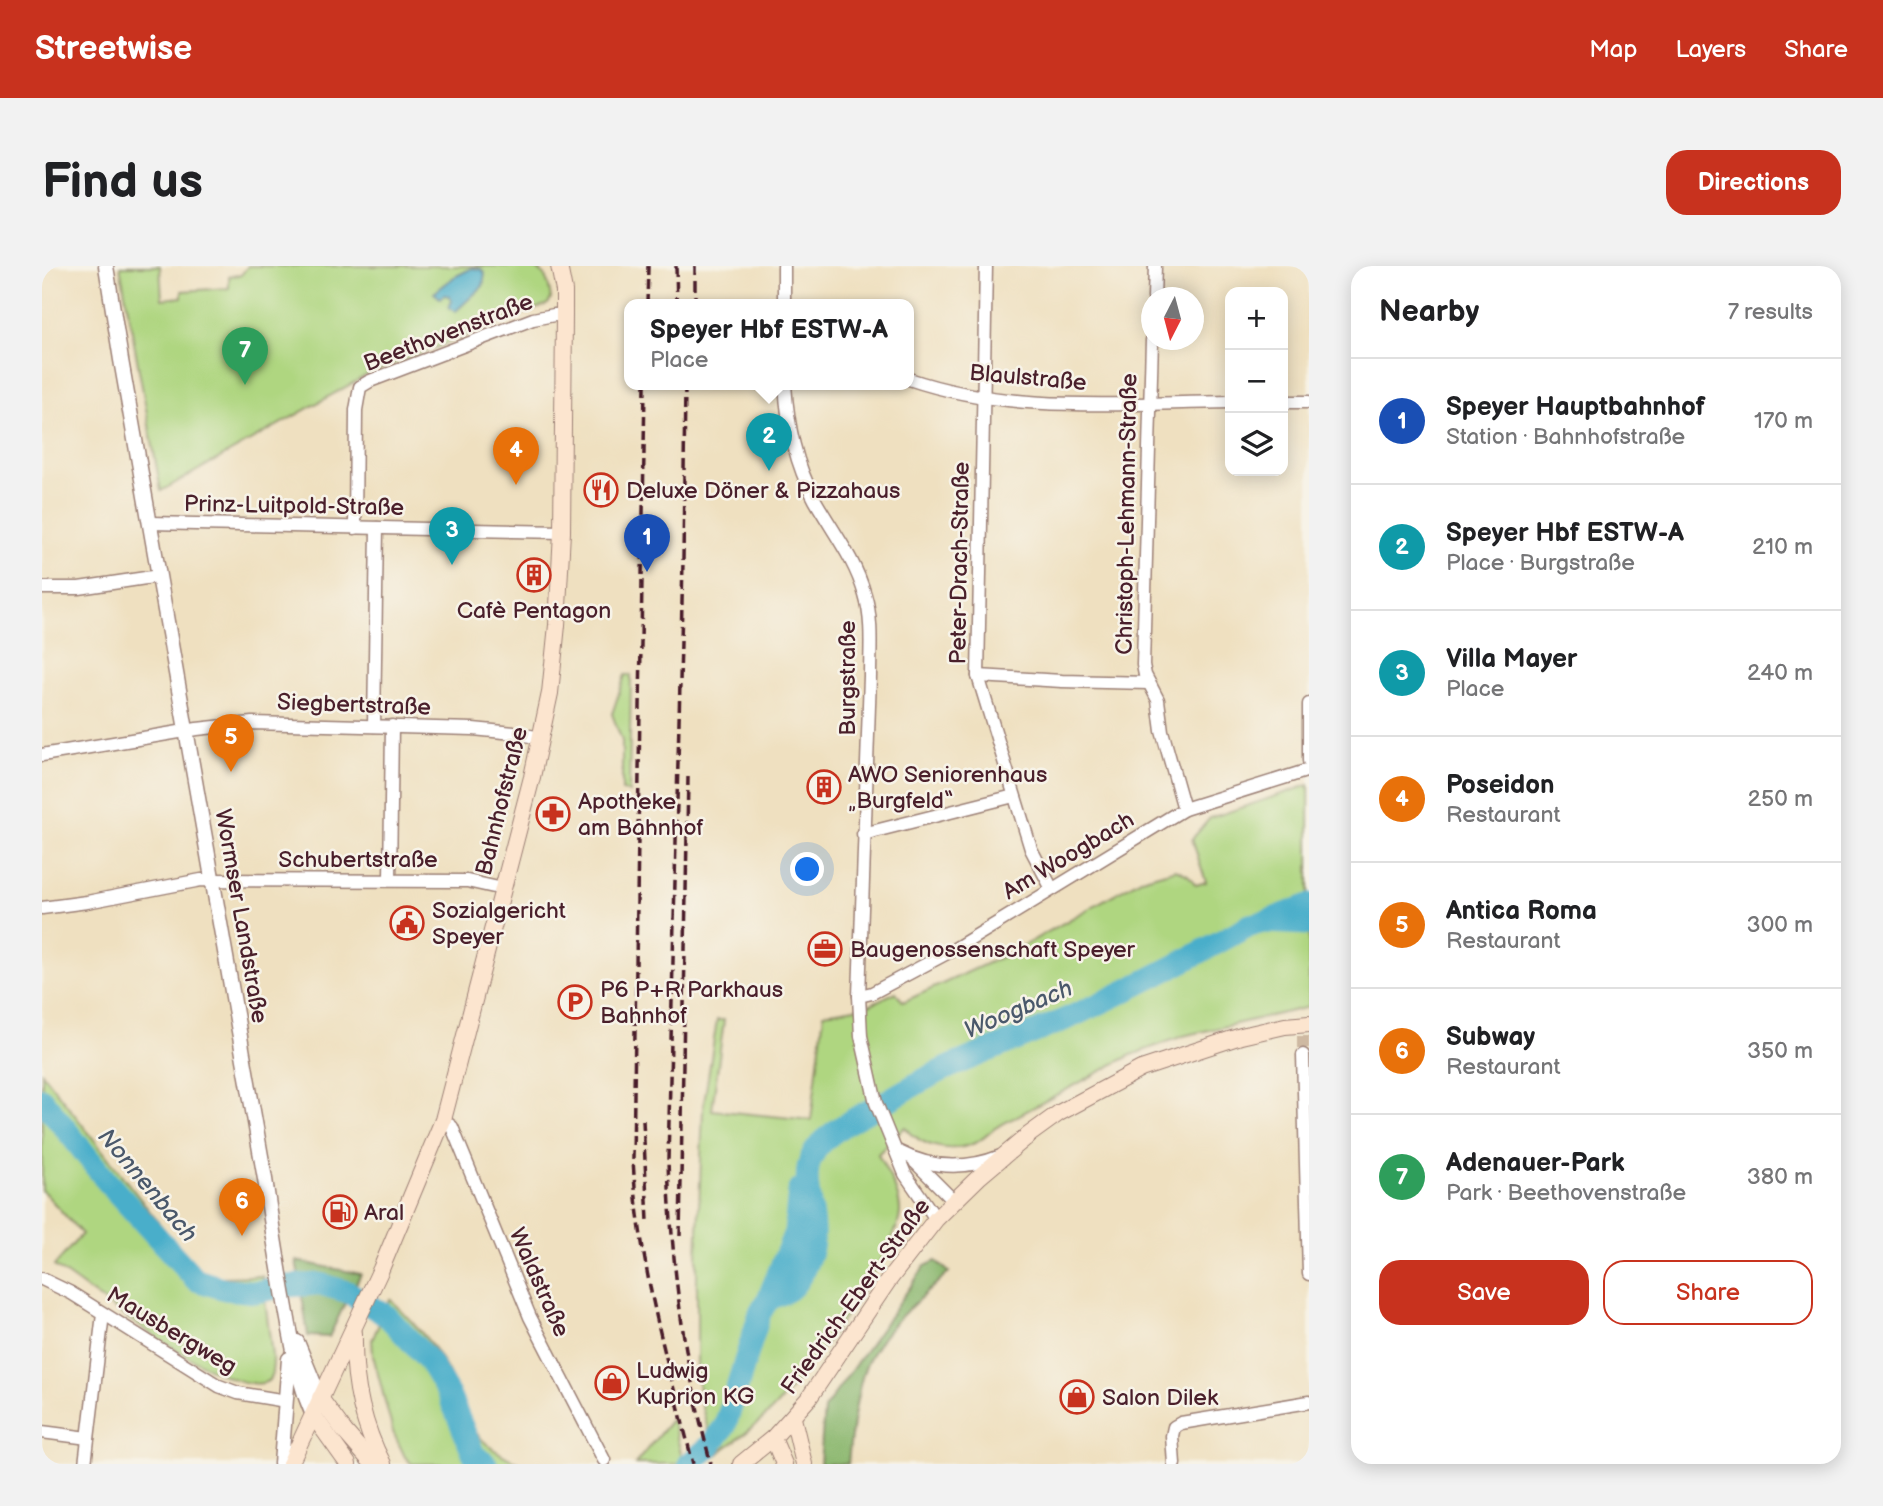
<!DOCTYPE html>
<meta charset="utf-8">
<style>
body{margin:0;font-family:"Balsamiq Sans",sans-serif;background:#f2f2f2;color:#202124}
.controls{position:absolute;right:21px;top:21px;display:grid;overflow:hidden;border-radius:14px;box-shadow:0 4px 18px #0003}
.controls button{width:63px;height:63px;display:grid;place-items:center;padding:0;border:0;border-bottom:2px solid #e0e0e0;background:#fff;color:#202124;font:35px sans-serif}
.compass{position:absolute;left:1099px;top:21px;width:63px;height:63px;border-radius:50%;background:#fff;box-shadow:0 4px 18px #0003;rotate:186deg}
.you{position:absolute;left:766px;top:604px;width:24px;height:24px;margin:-18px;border:5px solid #fff;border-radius:50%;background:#1a73e8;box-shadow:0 0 0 10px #1a73e833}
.badge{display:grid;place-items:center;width:46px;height:46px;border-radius:50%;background:#c8321e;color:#fff;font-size:23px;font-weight:700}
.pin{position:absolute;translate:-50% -58px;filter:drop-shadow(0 2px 4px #0008)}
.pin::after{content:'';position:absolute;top:37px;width:24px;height:21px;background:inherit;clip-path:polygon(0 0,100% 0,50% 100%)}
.popup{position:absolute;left:582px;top:33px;width:290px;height:91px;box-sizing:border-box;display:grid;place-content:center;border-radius:14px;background:#fff;filter:drop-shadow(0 2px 5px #0005);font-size:23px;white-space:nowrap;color:#757577}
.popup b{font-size:26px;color:#202124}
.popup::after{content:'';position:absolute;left:50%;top:100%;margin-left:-14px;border:14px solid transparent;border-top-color:#fff}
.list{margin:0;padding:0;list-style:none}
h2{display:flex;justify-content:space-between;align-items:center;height:91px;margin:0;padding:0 28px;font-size:30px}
h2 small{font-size:23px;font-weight:400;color:#757577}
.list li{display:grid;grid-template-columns:46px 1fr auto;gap:21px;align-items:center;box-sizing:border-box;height:126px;padding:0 28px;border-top:2px solid #e0e0e0}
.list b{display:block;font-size:26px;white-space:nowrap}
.list p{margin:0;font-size:23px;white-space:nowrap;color:#757577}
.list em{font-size:23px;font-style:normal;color:#757577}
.actions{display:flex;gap:14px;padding:21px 28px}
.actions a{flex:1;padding:16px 0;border:2px solid #c8321e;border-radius:21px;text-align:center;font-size:24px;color:#c8321e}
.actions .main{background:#c8321e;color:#fff}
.icon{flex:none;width:38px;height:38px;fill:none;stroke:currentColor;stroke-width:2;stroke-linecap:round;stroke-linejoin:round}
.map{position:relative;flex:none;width:1267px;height:1198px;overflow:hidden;border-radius:21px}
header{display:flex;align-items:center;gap:42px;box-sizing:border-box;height:98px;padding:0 35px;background:#c8321e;color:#fff}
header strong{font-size:33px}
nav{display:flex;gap:38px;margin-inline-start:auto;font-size:24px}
.intro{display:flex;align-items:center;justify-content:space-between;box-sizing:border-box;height:168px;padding:0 42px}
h1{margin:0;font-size:49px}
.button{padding:18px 32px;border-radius:21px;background:#c8321e;color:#fff;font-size:24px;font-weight:700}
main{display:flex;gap:42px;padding:0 42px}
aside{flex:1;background:#fff;border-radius:21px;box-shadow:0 4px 18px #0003}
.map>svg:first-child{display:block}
.green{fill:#afd680;stroke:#7c7a56;stroke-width:2}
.forest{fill:#8bb76e;stroke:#6a6b4c;stroke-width:2}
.water{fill:#4aaeca;stroke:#4a667a;stroke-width:2}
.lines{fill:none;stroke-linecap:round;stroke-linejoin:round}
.river{stroke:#4aaeca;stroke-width:23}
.minor-tunnel{stroke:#ceb9a2;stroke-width:12;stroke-dasharray:12 6;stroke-linecap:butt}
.minor-casing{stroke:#9c8076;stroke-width:15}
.tertiary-casing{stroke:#9c8076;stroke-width:17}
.secondary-casing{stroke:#9c8076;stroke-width:18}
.minor{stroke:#fff;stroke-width:12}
.tertiary{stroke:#fff;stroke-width:14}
.secondary{stroke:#fce5cf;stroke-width:16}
.rail{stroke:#4a1f2b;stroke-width:3.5;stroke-dasharray:10 5;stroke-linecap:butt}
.labels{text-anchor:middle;stroke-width:5;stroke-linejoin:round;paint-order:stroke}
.street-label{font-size:23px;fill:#4a1f2b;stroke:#f7f3e8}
.poi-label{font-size:23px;fill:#4a1f2b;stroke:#f7f3e8;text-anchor:start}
.water-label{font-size:24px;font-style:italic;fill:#4a586b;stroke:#f7f3e8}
</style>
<header>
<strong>Streetwise</strong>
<nav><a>Map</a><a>Layers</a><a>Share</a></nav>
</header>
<div class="intro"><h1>Find us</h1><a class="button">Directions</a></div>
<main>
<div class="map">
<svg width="1267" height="1198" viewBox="0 0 1267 1198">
<rect width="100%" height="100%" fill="#f7f3e8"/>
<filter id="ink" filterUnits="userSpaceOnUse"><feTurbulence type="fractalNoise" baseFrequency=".0143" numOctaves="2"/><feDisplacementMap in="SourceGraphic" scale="14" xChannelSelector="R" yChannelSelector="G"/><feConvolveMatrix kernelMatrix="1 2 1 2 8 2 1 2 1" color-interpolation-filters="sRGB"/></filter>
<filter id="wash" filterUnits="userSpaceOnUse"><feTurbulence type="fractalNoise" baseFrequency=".00686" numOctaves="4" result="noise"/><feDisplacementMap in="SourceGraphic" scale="28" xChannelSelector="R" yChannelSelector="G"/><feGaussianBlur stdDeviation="1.57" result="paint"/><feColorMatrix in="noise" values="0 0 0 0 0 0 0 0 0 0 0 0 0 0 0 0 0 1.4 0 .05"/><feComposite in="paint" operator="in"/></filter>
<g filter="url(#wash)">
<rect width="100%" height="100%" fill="#efe0c0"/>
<g class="green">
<path d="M78,0H118L120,33L140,31V25L187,22V10L199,9L206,0H487C504,4 507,17 509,33L506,38L327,108L119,225Z"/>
<polygon points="583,409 589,409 587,526 580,525 580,475 570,448"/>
<path d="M1267,519V741L1141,770L1087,790L953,862C947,867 941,873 935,876C910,888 880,882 863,861L836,888C844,905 859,927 858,947C856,985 760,1113 731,1143C714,1161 692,1175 673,1190L658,1134L655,1105V992L661,843L675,754H682L670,844L769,854L782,747L825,740L854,726L861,736L972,685L1099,613L1134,603L1146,609L1154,619L1164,616L1150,573L1168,552Z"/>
<path d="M0,807L153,1003L178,1011L220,1010L231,1097C230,1103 231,1113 224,1116C185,1132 48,1024 12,1000L40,968L0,924Z"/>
<path d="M348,1033C366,1052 387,1072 400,1095C431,1146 415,1170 479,1198H370L363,1191L351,1166L331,1089L330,1074Z"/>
<polygon points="630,1153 642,1198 593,1198"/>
</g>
<g class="forest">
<polygon points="254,995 319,1008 312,1022 278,1012 257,1012"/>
<path d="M894,995L907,1006C879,1032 845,1058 827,1093C816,1112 808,1174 806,1198H778L782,1143L883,1000Z"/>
<polygon points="268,1022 306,1031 287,1071 266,1070 259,1023"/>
</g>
<polygon class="water" points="430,2 439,3 443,7 441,20 413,46 407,41 410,35 407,30 402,29 398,32 392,27 412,11"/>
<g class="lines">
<g class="river">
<polyline points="1228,654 1267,639"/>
<polyline points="0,833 67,918 154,1014 183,1023 214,1026 245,1020 278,1018 306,1026 345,1050 387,1095 407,1129 432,1189 444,1198"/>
<polyline points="726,1033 753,966 757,924"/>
<path d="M647,1198L668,1180L683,1160L718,1047C729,1028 728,1034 745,1025C757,1019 765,997 769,985C778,956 756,916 770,890C781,868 815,851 836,840C858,828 879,814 901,804C942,785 984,771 1024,753C1087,725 1147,693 1208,659L1222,656L1267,658"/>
</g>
</g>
</g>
<g filter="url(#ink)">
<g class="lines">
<polyline class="minor-tunnel" points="1261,770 1261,789"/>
<defs>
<g id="minor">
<polyline points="944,0 936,410 989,583 1010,623"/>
<polyline points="1112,32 1113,0"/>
<polyline points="742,39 742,0"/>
<polyline points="1110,74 1101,399 1103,409 1116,434 1120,465 1142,543"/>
<path d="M867,113C969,148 1082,137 1188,136"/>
<path d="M743,119C746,160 753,197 773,234C791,266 813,293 823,329C831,355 828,384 828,410L817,730L819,770L834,837L863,908L894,953"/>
<polyline points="1241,136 1267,136"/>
<polyline points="109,257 520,266"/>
<polyline points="313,262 314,144 318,121 328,115 491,53 512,49 522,49"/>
<polyline points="0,322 37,322 117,310"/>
<polyline points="936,410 1020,415 1107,417"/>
<polyline points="1267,438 1267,495"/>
<polyline points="332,460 335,262"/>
<polyline points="0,489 155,463 210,457 431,463 472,467 499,472"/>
<polyline points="821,568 972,530"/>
<polyline points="348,614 350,460"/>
<polyline points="0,642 45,636 159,614 425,615 461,623"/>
<polyline points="817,730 830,727 911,684 1142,543 1267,504"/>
<polyline points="1261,789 1267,1008"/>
<polyline points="401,854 410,861 488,1051 562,1194"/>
<path d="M855,885C889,903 924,904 959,890"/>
<polyline points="873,896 912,935"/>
<polyline points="0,1013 29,1027 177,1120 196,1127 244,1135"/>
<polyline points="0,1166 46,1172"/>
<polyline points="43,1198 61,1048"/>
<polyline points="1132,1198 1130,1170 1132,1161 1139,1157 1267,1136"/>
</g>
<g id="tertiary">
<path d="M64,0L79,94L223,913C230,962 238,1010 247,1059C254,1094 256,1115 271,1149"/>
<polyline points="255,1076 278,1132"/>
<polyline points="239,1198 247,1093"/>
</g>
<g id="secondary">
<path d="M312,1067C311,1113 320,1158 341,1198"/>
<polyline points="278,1132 303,1166 331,1198"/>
<polyline points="271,1149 306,1198"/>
<polyline points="751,1152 762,1198"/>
<polyline points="731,1172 742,1198"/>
<polyline points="248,1198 339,1003 401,854 490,511 508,427 515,359 520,266 522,49 522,25 517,0"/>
<polyline points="699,1198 731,1172 767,1132 846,1015 894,953 938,910 988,868 1017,847 1099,803 1199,770 1243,760 1267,758"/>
</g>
</defs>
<use href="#minor" class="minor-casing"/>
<use href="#tertiary" class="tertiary-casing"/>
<use href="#secondary" class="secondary-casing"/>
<use href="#minor" class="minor"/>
<use href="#tertiary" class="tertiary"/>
<use href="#secondary" class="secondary"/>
<g class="rail">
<polyline points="634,0 635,39"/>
<polyline points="605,39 606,0"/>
<polyline points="653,39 653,0"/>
<path d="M603,119L591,893C596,996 626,1098 651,1198"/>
<path d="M643,119L641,296L626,894C629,997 642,1099 669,1198"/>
<polyline points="601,854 606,955"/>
<polyline points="638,970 646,511"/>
</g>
</g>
</g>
<defs>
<symbol id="restaurant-ring" viewBox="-11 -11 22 22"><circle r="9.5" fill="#f7f3e8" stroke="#c8321e" stroke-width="1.5"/><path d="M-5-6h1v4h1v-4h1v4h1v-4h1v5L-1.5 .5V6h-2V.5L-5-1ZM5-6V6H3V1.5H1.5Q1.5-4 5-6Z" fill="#c8321e"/></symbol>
<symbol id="building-ring" viewBox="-11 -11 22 22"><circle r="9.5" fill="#f7f3e8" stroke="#c8321e" stroke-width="1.5"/><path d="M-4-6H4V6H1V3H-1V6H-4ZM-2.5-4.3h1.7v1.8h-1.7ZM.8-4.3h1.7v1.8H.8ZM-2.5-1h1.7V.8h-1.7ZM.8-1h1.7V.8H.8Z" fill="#c8321e"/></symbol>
<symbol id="pharmacy-ring" viewBox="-11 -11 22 22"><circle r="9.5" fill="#f7f3e8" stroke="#c8321e" stroke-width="1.5"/><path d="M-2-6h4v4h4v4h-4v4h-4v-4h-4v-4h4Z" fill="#c8321e"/></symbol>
<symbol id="civic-ring" viewBox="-11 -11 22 22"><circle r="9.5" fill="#f7f3e8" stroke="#c8321e" stroke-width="1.5"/><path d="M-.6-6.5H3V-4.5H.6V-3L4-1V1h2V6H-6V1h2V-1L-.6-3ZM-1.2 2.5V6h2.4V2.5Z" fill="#c8321e"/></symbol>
<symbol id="office-ring" viewBox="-11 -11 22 22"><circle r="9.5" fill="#f7f3e8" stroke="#c8321e" stroke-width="1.5"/><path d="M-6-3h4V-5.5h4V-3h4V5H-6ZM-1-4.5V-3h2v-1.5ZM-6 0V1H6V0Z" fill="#c8321e"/></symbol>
<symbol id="parking-ring" viewBox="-11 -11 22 22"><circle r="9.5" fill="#f7f3e8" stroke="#c8321e" stroke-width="1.5"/><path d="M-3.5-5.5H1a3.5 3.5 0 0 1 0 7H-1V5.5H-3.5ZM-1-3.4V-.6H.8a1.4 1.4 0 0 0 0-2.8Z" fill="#c8321e"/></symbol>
<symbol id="fuel-ring" viewBox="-11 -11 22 22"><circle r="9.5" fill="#f7f3e8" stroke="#c8321e" stroke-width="1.5"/><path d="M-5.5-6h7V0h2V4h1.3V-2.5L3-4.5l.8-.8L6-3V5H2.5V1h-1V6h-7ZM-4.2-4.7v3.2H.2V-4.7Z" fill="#c8321e"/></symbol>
<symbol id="shop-ring" viewBox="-11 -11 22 22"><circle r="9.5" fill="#f7f3e8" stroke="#c8321e" stroke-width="1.5"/><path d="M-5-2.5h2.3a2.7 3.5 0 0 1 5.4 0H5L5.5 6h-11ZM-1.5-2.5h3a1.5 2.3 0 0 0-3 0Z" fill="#c8321e"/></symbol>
</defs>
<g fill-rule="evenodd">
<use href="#restaurant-ring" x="540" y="205" width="38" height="38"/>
<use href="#building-ring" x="473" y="290" width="38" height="38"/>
<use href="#building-ring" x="763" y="502" width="38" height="38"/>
<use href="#pharmacy-ring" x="492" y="529" width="38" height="38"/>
<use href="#civic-ring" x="346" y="638" width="38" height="38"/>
<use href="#office-ring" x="764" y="664" width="38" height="38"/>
<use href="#parking-ring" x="514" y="717" width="38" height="38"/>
<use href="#fuel-ring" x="279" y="927" width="38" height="38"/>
<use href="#shop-ring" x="551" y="1098" width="38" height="38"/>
<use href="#shop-ring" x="1016" y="1112" width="38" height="38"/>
</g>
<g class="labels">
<g class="street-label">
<text transform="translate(406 66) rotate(-21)" y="8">Beethovenstraße</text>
<text transform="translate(986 111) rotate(5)" y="8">Blaulstraße</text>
<text transform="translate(252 239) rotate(1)" y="8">Prinz-Luitpold-Straße</text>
<text transform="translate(1084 248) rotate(-89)" y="8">Christoph-Lehmann-Straße</text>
<text transform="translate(917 297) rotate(-89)" y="8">Peter-Drach-Straße</text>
<text transform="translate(805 412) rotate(-90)" y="8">Burgstraße</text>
<text transform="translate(312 438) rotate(2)" y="8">Siegbertstraße</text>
<text transform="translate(459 535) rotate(-76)" y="8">Bahnhofstraße</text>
<text transform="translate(1026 589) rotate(-31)" y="8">Am Woogbach</text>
<text x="316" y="601">Schubertstraße</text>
<text transform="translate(200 650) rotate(80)" y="8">Wormser Landstraße</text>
<text transform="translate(498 1016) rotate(66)" y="8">Waldstraße</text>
<text transform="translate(813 1030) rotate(-54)" y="8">Friedrich-Ebert-Straße</text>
<text transform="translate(130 1064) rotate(31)" y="8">Mausbergweg</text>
</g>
<g class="poi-label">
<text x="584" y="232">Deluxe Döner &amp; Pizzahaus</text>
<text x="492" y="352" text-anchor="middle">Cafè Pentagon</text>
<text x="806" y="516">AWO Seniorenhaus<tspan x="806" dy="26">„Burgfeld“</tspan></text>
<text x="536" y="543">Apotheke<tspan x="536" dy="26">am Bahnhof</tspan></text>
<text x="390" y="652">Sozialgericht<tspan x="390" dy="26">Speyer</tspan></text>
<text x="808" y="691">Baugenossenschaft Speyer</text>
<text x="558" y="731">P6 P+R Parkhaus<tspan x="558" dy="26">Bahnhof</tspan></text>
<text x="322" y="954">Aral</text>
<text x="594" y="1112">Ludwig<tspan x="594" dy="26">Kuprion KG</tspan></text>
<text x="1060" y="1139">Salon Dilek</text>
</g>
<g class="water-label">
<text transform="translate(976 743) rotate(-23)" y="8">Woogbach</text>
<text transform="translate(106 919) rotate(50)" y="8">Nonnenbach</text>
</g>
</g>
</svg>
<div class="controls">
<button>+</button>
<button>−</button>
<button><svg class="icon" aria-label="layers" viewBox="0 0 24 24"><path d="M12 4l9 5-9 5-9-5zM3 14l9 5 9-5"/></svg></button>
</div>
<svg class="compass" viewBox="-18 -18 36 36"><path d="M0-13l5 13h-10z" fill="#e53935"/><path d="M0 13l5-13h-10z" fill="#757577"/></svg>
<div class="you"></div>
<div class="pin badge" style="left:605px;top:306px;background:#1a4fb4">1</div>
<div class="pin badge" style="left:727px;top:205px;background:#0f9aa8">2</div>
<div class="popup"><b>Speyer Hbf ESTW-A</b>Place</div>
<div class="pin badge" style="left:410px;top:299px;background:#0f9aa8">3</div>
<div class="pin badge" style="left:474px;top:219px;background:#e8710a">4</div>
<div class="pin badge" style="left:189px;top:506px;background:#e8710a">5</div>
<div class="pin badge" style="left:200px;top:970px;background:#e8710a">6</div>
<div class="pin badge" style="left:203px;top:119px;background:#2e9e5b">7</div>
</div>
<aside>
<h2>Nearby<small>7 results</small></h2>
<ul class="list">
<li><span class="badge" style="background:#1a4fb4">1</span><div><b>Speyer Hauptbahnhof</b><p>Station · Bahnhofstraße</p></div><em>170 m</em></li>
<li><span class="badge" style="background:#0f9aa8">2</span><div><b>Speyer Hbf ESTW-A</b><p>Place · Burgstraße</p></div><em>210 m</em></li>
<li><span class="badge" style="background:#0f9aa8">3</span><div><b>Villa Mayer</b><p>Place</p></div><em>240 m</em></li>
<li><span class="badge" style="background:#e8710a">4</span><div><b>Poseidon</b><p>Restaurant</p></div><em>250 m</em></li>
<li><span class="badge" style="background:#e8710a">5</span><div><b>Antica Roma</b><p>Restaurant</p></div><em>300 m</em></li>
<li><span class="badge" style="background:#e8710a">6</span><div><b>Subway</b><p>Restaurant</p></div><em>350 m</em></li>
<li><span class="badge" style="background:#2e9e5b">7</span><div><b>Adenauer-Park</b><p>Park · Beethovenstraße</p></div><em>380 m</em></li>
</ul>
<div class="actions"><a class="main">Save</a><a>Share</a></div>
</aside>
</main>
